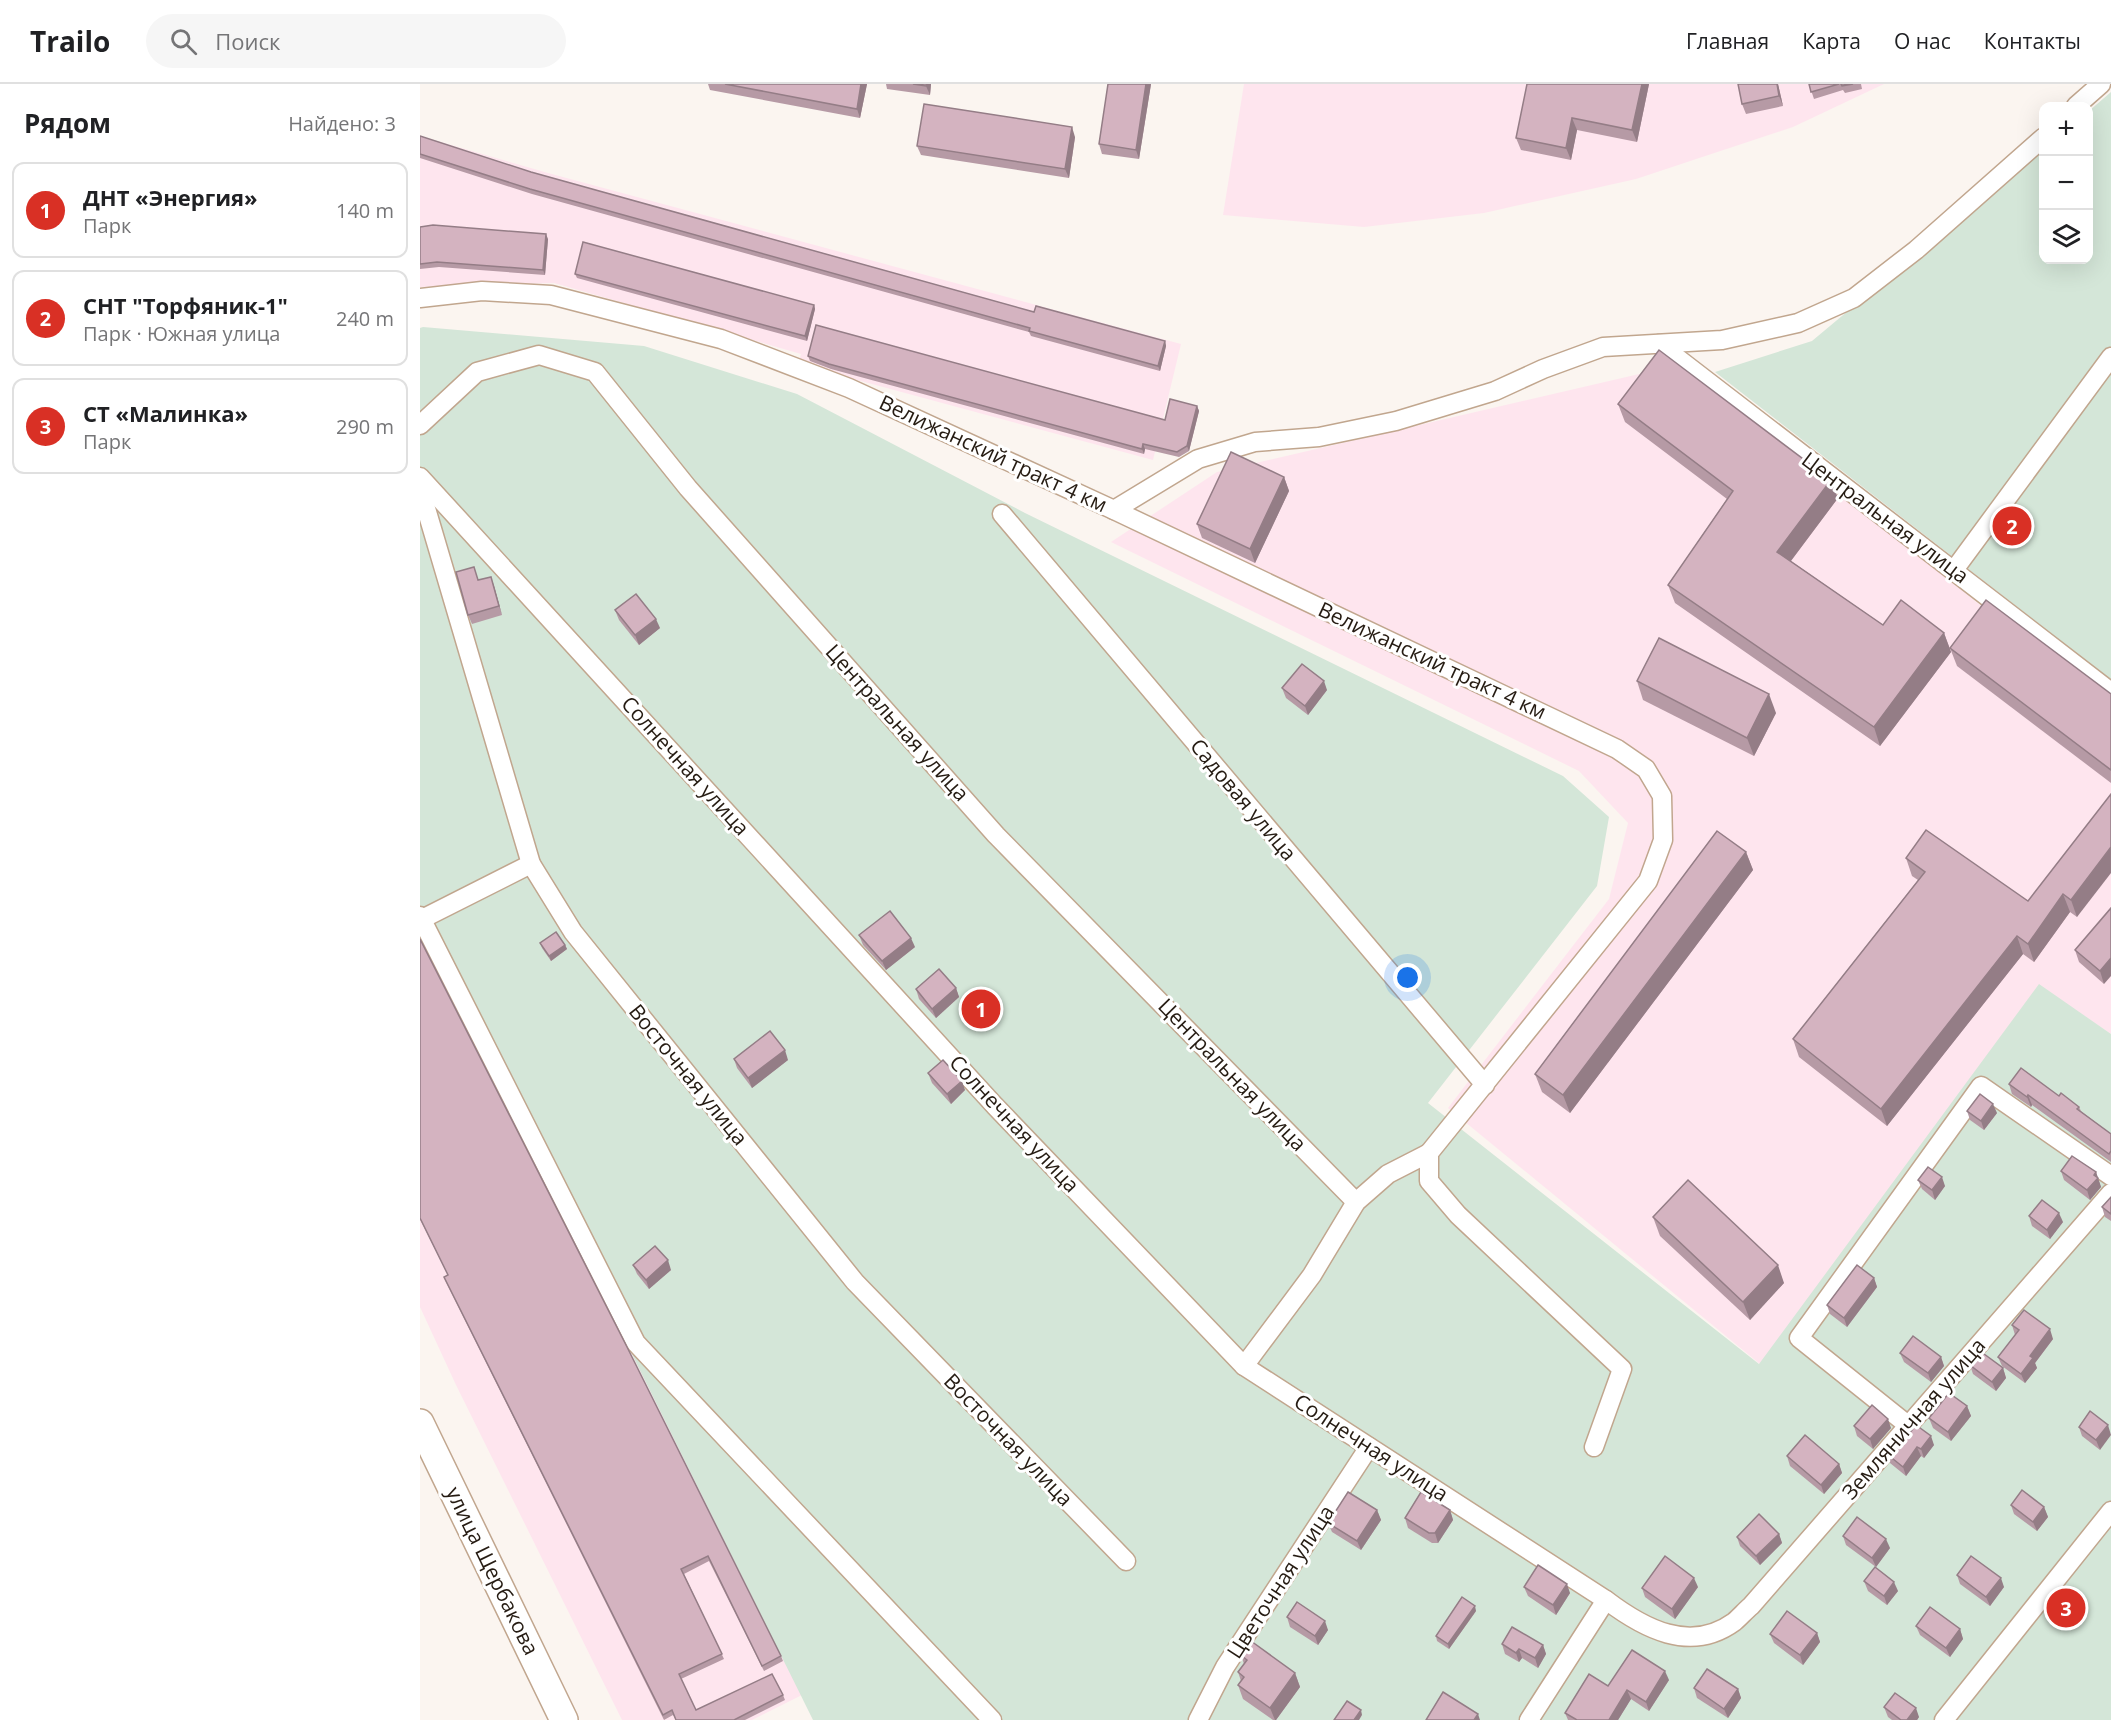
<!DOCTYPE html>
<html lang="ru">
<meta charset="utf-8">
<style>
body{margin:0;font-family:"Open Sans",sans-serif;background:#f6f6f6;color:#202124}
.controls{position:absolute;right:18px;top:18px;display:grid;overflow:hidden;border-radius:12px;box-shadow:0 6px 24px #0002}
.controls button{width:54px;height:54px;display:grid;place-items:center;padding:0;border:0;border-bottom:2px solid #e0e0e0;background:#fff;color:#202124;font:30px sans-serif}
.you{position:absolute;left:988px;top:894px;width:21px;height:21px;margin:-15px;border:4px solid #fff;border-radius:50%;background:#1a73e8;box-shadow:0 0 0 9px #1a73e833}
.badge{display:grid;place-items:center;width:39px;height:39px;border-radius:50%;background:#d93025;color:#fff;font-size:20px;font-weight:700}
.pin{position:absolute;translate:-50% -50%;border:3px solid #fff;box-shadow:0 2px 6px #0006}
.list{margin:0;padding:0;list-style:none}
h2{display:flex;justify-content:space-between;align-items:center;height:78px;margin:0;padding:0 24px;font-size:26px}
h2 small{font-size:20px;font-weight:400;color:#757577}
.list li{display:grid;grid-template-columns:39px 1fr auto;gap:18px;align-items:center;box-sizing:border-box;height:96px;margin:0 12px 12px;padding:0 12px;border:2px solid #e0e0e0;border-radius:12px}
.list b{display:block;font-size:22px;white-space:nowrap}
.list p{margin:0;font-size:20px;white-space:nowrap;color:#757577}
.list em{font-size:20px;font-style:normal;color:#757577}
.icon{flex:none;width:33px;height:33px;fill:none;stroke:currentColor;stroke-width:2;stroke-linecap:round;stroke-linejoin:round}
.map{position:relative;flex:none;width:1691px;height:1636px;overflow:hidden}
header{display:flex;align-items:center;gap:36px;box-sizing:border-box;height:84px;padding:0 30px;background:#fff;border-bottom:2px solid #e0e0e0}
header strong{font-size:28px}
nav{display:flex;gap:33px;margin-inline-start:auto;font-size:21px}
.search{width:420px;height:54px;background:#f6f6f6;display:flex;align-items:center;gap:15px;box-sizing:border-box;padding:0 21px;border-radius:33px;color:#757577;font-size:22px}
main{display:flex}
aside{flex:1;background:#fff}
.map>svg:first-child{display:block}
.industrial{fill:#fee5ee}
.green{fill:#d4e6d8}
.lines{fill:none;stroke-linecap:round;stroke-linejoin:round}
.street-casing{stroke:#c1a68e;stroke-width:21}
.primary-casing{stroke:#c1a68e;stroke-width:30}
.street{stroke:#fff;stroke-width:18}
.primary{stroke:#fff;stroke-width:27}
.wall{fill:#b69aa5}
.shaded-wall{fill:#947d86}
.building{fill:#d4b3c0;stroke:#947d86;stroke-width:1.5}
.labels{text-anchor:middle;stroke-width:6;stroke-linejoin:round;paint-order:stroke}
.street-label{font-size:21px;fill:#251b12;stroke:#fff}
</style>
<header>
<strong>Trailo</strong>
<div class="search"><svg class="icon" aria-label="search" viewBox="0 0 24 24"><circle cx="10" cy="10" r="6"/><path d="M15 15l6 6"/></svg>Поиск</div>
<nav><a>Главная</a><a>Карта</a><a>О нас</a><a>Контакты</a></nav>
</header>
<main>
<aside>
<h2>Рядом<small>Найдено: 3</small></h2>
<ul class="list">
<li><span class="badge">1</span><div><b>ДНТ «Энергия»</b><p>Парк</p></div><em>140 m</em></li>
<li><span class="badge">2</span><div><b>СНТ &quot;Торфяник-1&quot;</b><p>Парк · Южная улица</p></div><em>240 m</em></li>
<li><span class="badge">3</span><div><b>CТ «Малинка»</b><p>Парк</p></div><em>290 m</em></li>
</ul>
</aside>
<div class="map">
<svg width="1691" height="1636" viewBox="0 0 1691 1636">
<rect width="100%" height="100%" fill="#fbf5f0"/>
<g class="industrial">
<polygon points="824,0 1464,0 1373,43 1216,95 1064,129 944,143 803,131"/>
<polygon points="0,52 128,89 761,260 733,376 378,280 381,270 134,199 0,203"/>
<polygon points="1245,284 1287,298 1691,628 1691,950 1619,901 1340,1280 1028,1024 1189,815 1208,739 1159,687 691,458 797,388"/>
<polygon points="0,842 382,1611 332,1636 202,1636 36,1301 0,1223"/>
</g>
<g class="green">
<polygon points="1691,8 1691,596 1295,288 1392,257 1623,64 1624,176 1668,176 1669,27"/>
<polygon points="3,243 224,262 377,310 605,429 1143,692 1189,733 1177,802 1008,1019 1339,1280 1619,900 1691,950 1691,1636 393,1636 0,842 0,244"/>
</g>
<g class="lines">
<defs>
<g id="street">
<polyline points="1656,22 1681,0"/>
<polyline points="0,214 62,207 131,211 301,255 429,304 694,426 1197,665 1226,685 1242,712 1243,756 1228,797 1009,1069 1009,1097 1038,1131 1202,1285 1174,1363"/>
<polyline points="1239,260 1691,608"/>
<polyline points="0,341 57,288 119,271 175,288 268,404 576,751 936,1118"/>
<path d="M0,393L575,1022L824,1282L1186,1516C1223,1544 1270,1570 1314,1538C1320,1533 1325,1527 1331,1522L1691,1109"/>
<polyline points="0,404 111,780 153,848 435,1198 706,1477"/>
<polyline points="694,426 778,375 835,358 899,353 976,337 1075,307 1123,285 1183,263 1302,256 1378,239 1434,214 1496,166 1624,53"/>
<polyline points="582,430 1065,1001"/>
<polyline points="1534,486 1691,273"/>
<polyline points="0,832 216,1259 572,1636"/>
<polyline points="2,835 111,780"/>
<polyline points="824,1282 892,1191 936,1118 968,1090 1009,1069"/>
<polyline points="1489,1342 1379,1254 1561,1002 1691,1092"/>
<polyline points="778,1636 805,1583 949,1363"/>
<polyline points="1109,1636 1186,1516"/>
<polyline points="1524,1636 1691,1427"/>
</g>
<polyline id="primary" points="0,1339 144,1636"/>
</defs>
<use href="#street" class="street-casing"/>
<use href="#primary" class="primary-casing"/>
<use href="#street" class="street"/>
<use href="#primary" class="primary"/>
</g>
<g class="wall">
<polygon points="288,0 447,0 440,34 290,6"/>
<polygon points="466,0 511,0 510,11 467,5"/>
<polygon points="688,0 731,0 719,75 682,70 679,60"/>
<polygon points="1107,0 1229,0 1217,58 1157,46 1151,76 1101,66 1096,54"/>
<polygon points="1358,0 1363,22 1326,30 1322,20"/>
<polygon points="1389,0 1441,0 1442,5 1425,9 1423,6 1394,15"/>
<polygon points="0,52 111,88 614,228 745,257 746,262 740,287 611,252 609,248 112,110 0,74"/>
<polygon points="655,53 649,94 501,71 497,62"/>
<polygon points="0,143 128,155 125,191 19,183 0,185"/>
<polygon points="155,190 394,221 395,225 387,257 157,194"/>
<polygon points="388,272 745,336 777,322 779,327 769,367 759,373 725,365 724,370 411,285 390,277"/>
<polygon points="1198,320 1418,414 1371,477 1463,541 1524,549 1531,568 1460,662 1255,519 1248,501 1307,415 1205,338"/>
<polygon points="864,393 869,407 835,479 782,454 777,440"/>
<polygon points="59,496 74,502 82,531 52,540 48,531"/>
<polygon points="195,526 240,544 219,561 199,536"/>
<polygon points="1530,564 1691,610 1691,699 1537,582"/>
<polygon points="1217,597 1356,629 1334,672 1223,616"/>
<polygon points="862,604 907,606 888,631 866,614"/>
<polygon points="1691,710 1657,833 1650,828 1614,878 1603,870 1467,1042 1379,973 1373,955 1498,796 1492,792 1486,774 1608,817"/>
<polygon points="1326,768 1333,786 1150,1029 1122,1008 1115,990"/>
<polygon points="1691,824 1684,900 1659,878 1655,866"/>
<polygon points="439,851 495,863 466,886 443,861"/>
<polygon points="0,855 361,1572 363,1577 344,1587 289,1477 264,1490 304,1575 261,1595 276,1626 363,1611 365,1616 325,1636 256,1636 253,1631 244,1636 26,1198 24,1193 28,1191 0,1135"/>
<polygon points="120,859 145,861 147,865 131,877 122,864"/>
<polygon points="536,904 539,913 516,934 499,915 496,905"/>
<polygon points="314,975 368,976 332,1004 317,984"/>
<polygon points="508,989 545,1006 531,1020 512,999"/>
<polygon points="1589,1000 1639,1012 1659,1023 1661,1027 1691,1050 1691,1078 1612,1021 1611,1023 1592,1010"/>
<polygon points="1547,1027 1577,1029 1564,1046 1550,1036"/>
<polygon points="1641,1087 1676,1088 1681,1103 1670,1116 1644,1096"/>
<polygon points="1498,1096 1525,1102 1515,1116 1502,1105"/>
<polygon points="1691,1113 1691,1137 1685,1133 1682,1123"/>
<polygon points="1609,1132 1643,1138 1630,1155 1612,1142"/>
<polygon points="1233,1133 1364,1199 1330,1236 1240,1152"/>
<polygon points="213,1181 251,1186 229,1205 217,1190"/>
<polygon points="1454,1194 1457,1203 1427,1243 1410,1230 1407,1221"/>
<polygon points="1592,1241 1633,1255 1615,1279 1617,1284 1605,1299 1582,1282 1578,1273 1595,1251"/>
<polygon points="1480,1269 1521,1273 1524,1282 1511,1298 1484,1278"/>
<polygon points="1550,1281 1583,1284 1586,1294 1576,1307 1553,1290"/>
<polygon points="1547,1322 1551,1332 1531,1357 1513,1344 1509,1334"/>
<polygon points="1670,1327 1680,1366 1662,1352 1659,1343"/>
<polygon points="1434,1342 1471,1344 1453,1365 1437,1352"/>
<polygon points="1488,1351 1514,1361 1504,1374 1501,1372 1486,1392 1470,1379 1467,1370"/>
<polygon points="1367,1372 1419,1380 1422,1389 1404,1410 1370,1382"/>
<polygon points="1591,1421 1624,1423 1628,1433 1617,1447 1594,1430"/>
<polygon points="957,1426 961,1436 941,1466 912,1448 908,1439"/>
<polygon points="1030,1426 1033,1436 1018,1459 1012,1459 988,1444 985,1434"/>
<polygon points="1359,1450 1362,1459 1340,1481 1320,1462 1317,1453"/>
<polygon points="1423,1452 1470,1464 1456,1483 1426,1461"/>
<polygon points="1537,1491 1584,1503 1570,1522 1540,1500"/>
<polygon points="1444,1497 1478,1507 1467,1521 1448,1507"/>
<polygon points="1104,1503 1150,1509 1136,1531 1108,1512"/>
<polygon points="1278,1503 1255,1535 1225,1513 1222,1504"/>
<polygon points="1056,1527 1029,1565 1017,1557 1016,1552"/>
<polygon points="867,1533 908,1546 898,1561 870,1543"/>
<polygon points="1496,1542 1540,1545 1543,1555 1530,1573 1500,1551"/>
<polygon points="1397,1549 1400,1558 1383,1581 1354,1559 1350,1550"/>
<polygon points="1082,1560 1123,1561 1126,1570 1118,1584 1102,1574 1099,1578 1085,1570"/>
<polygon points="821,1571 875,1589 880,1603 856,1636 853,1636 823,1615 818,1601 821,1597 818,1588 824,1580"/>
<polygon points="1249,1596 1229,1627 1211,1615 1198,1636 1148,1636 1145,1629 1188,1602"/>
<polygon points="1274,1604 1318,1605 1321,1614 1308,1634 1277,1614"/>
<polygon points="1464,1623 1499,1633 1497,1636 1472,1636 1468,1633"/>
</g>
<g class="shaded-wall">
<polygon points="441,0 447,0 440,34 437,25"/>
<polygon points="507,0 511,0 510,11 506,2"/>
<polygon points="726,0 731,0 719,75 716,66"/>
<polygon points="1222,0 1229,0 1217,58 1212,46"/>
<polygon points="1357,0 1358,0 1363,22 1359,12"/>
<polygon points="1152,34 1157,46 1151,76 1146,64"/>
<polygon points="652,43 655,53 649,94 645,85"/>
<polygon points="126,150 128,155 125,191 123,186"/>
<polygon points="394,221 395,225 387,257 385,252"/>
<polygon points="745,257 746,262 740,287 738,282"/>
<polygon points="777,322 779,327 769,367 767,362"/>
<polygon points="723,360 725,365 724,370 722,365"/>
<polygon points="864,393 869,407 835,479 830,465"/>
<polygon points="1411,396 1418,414 1364,486 1357,468"/>
<polygon points="71,493 74,502 82,531 79,522"/>
<polygon points="236,535 240,544 219,561 215,551"/>
<polygon points="1524,549 1531,568 1460,662 1454,643"/>
<polygon points="904,597 907,606 888,631 885,622"/>
<polygon points="1349,610 1356,629 1334,672 1327,654"/>
<polygon points="1691,763 1691,789 1657,833 1651,816"/>
<polygon points="1326,768 1333,786 1150,1029 1143,1011"/>
<polygon points="1643,810 1650,828 1614,878 1608,860"/>
<polygon points="1597,852 1603,870 1467,1042 1461,1025"/>
<polygon points="491,854 495,863 466,886 462,877"/>
<polygon points="145,861 147,865 131,877 129,872"/>
<polygon points="1691,874 1691,892 1684,900 1680,887"/>
<polygon points="536,904 539,913 516,934 512,925"/>
<polygon points="365,966 368,976 332,1004 328,994"/>
<polygon points="542,997 545,1006 531,1020 527,1010"/>
<polygon points="1608,1011 1612,1021 1611,1023 1607,1013"/>
<polygon points="1573,1020 1577,1029 1564,1046 1561,1037"/>
<polygon points="1676,1088 1681,1103 1670,1116 1667,1106"/>
<polygon points="1522,1093 1525,1102 1515,1116 1512,1106"/>
<polygon points="1639,1129 1643,1138 1630,1155 1627,1146"/>
<polygon points="248,1176 251,1186 229,1205 226,1196"/>
<polygon points="1358,1181 1364,1199 1330,1236 1323,1218"/>
<polygon points="1454,1194 1457,1203 1427,1243 1424,1234"/>
<polygon points="1630,1245 1633,1255 1615,1279 1617,1284 1605,1299 1601,1290 1610,1272"/>
<polygon points="1521,1273 1524,1282 1511,1298 1508,1289"/>
<polygon points="1583,1284 1586,1294 1576,1307 1572,1298"/>
<polygon points="1547,1322 1551,1332 1531,1357 1528,1348"/>
<polygon points="1468,1335 1471,1344 1453,1365 1450,1355"/>
<polygon points="1688,1341 1691,1351 1680,1366 1676,1356"/>
<polygon points="1511,1352 1514,1361 1504,1374 1501,1365"/>
<polygon points="1497,1363 1501,1372 1486,1392 1483,1383"/>
<polygon points="1419,1380 1422,1389 1404,1410 1401,1401"/>
<polygon points="1624,1423 1628,1433 1617,1447 1613,1438"/>
<polygon points="957,1426 961,1436 941,1466 937,1457"/>
<polygon points="1030,1426 1033,1436 1018,1459 1015,1449"/>
<polygon points="1359,1450 1362,1459 1340,1481 1336,1472"/>
<polygon points="1466,1455 1470,1464 1456,1483 1452,1474"/>
<polygon points="1274,1494 1278,1503 1255,1535 1252,1525"/>
<polygon points="1581,1494 1584,1503 1570,1522 1566,1513"/>
<polygon points="1474,1498 1478,1507 1467,1521 1464,1512"/>
<polygon points="1147,1500 1150,1509 1136,1531 1133,1521"/>
<polygon points="1055,1522 1056,1527 1029,1565 1028,1560"/>
<polygon points="905,1537 908,1546 898,1561 895,1552"/>
<polygon points="1540,1545 1543,1555 1530,1573 1526,1564"/>
<polygon points="1397,1549 1400,1558 1383,1581 1380,1571"/>
<polygon points="1123,1561 1126,1570 1118,1584 1115,1574"/>
<polygon points="1099,1565 1102,1574 1099,1578 1096,1569"/>
<polygon points="1245,1587 1249,1596 1229,1627 1226,1618"/>
<polygon points="875,1589 880,1603 856,1636 855,1636 850,1624"/>
<polygon points="1318,1605 1321,1614 1308,1634 1304,1625"/>
<polygon points="1207,1606 1211,1615 1198,1636 1189,1636"/>
<polygon points="1496,1624 1499,1633 1497,1636 1487,1636"/>
<polygon points="941,1626 942,1631 939,1636 934,1636"/>
<polygon points="1058,1630 1060,1636 1054,1636"/>
</g>
<g class="building">
<polygon points="305,0 441,0 437,25"/>
<polygon points="493,0 507,0 506,2"/>
<polygon points="688,0 726,0 716,66 679,60"/>
<polygon points="1107,0 1222,0 1212,46 1152,34 1146,64 1096,54"/>
<polygon points="1318,0 1357,0 1359,12 1322,20"/>
<polygon points="1389,0 1419,0 1391,8"/>
<polygon points="1421,0 1433,0 1422,2"/>
<polygon points="504,20 652,43 645,85 497,62"/>
<polygon points="0,52 111,88 614,228 616,222 745,257 738,282 609,247 610,244 110,105 0,70"/>
<polygon points="13,141 126,150 123,186 17,178 0,180 0,143"/>
<polygon points="163,158 394,221 385,252 155,190"/>
<polygon points="396,241 745,336 750,315 777,322 767,362 757,368 723,360 722,365 409,280 388,272"/>
<polygon points="1239,266 1411,396 1357,468 1463,541 1481,516 1524,549 1454,643 1248,501 1313,407 1198,320"/>
<polygon points="811,368 864,393 830,465 777,440"/>
<polygon points="54,483 58,496 71,493 79,522 48,531 36,488"/>
<polygon points="216,510 236,535 215,551 195,526"/>
<polygon points="1566,516 1691,610 1691,686 1530,564"/>
<polygon points="1239,554 1349,610 1327,654 1217,597"/>
<polygon points="882,580 904,597 885,622 862,604"/>
<polygon points="1691,710 1691,763 1651,816 1643,810 1608,860 1597,852 1461,1025 1373,955 1505,788 1486,774 1506,746 1608,817"/>
<polygon points="1297,747 1326,768 1143,1011 1115,990"/>
<polygon points="1691,824 1691,874 1680,887 1655,866"/>
<polygon points="470,827 491,854 462,877 439,851"/>
<polygon points="136,848 145,861 129,872 120,859"/>
<polygon points="0,855 207,1263 361,1572 342,1582 288,1472 261,1485 302,1570 259,1590 276,1626 352,1590 363,1611 314,1636 256,1636 252,1626 243,1631 24,1193 28,1191 0,1134"/>
<polygon points="519,885 536,904 512,925 496,905"/>
<polygon points="350,947 365,966 328,994 314,975"/>
<polygon points="523,976 542,997 527,1010 508,989"/>
<polygon points="1601,984 1639,1012 1641,1009 1659,1023 1657,1025 1691,1050 1691,1067 1689,1070 1608,1011 1607,1013 1589,1000"/>
<polygon points="1560,1010 1573,1020 1561,1037 1547,1027"/>
<polygon points="1652,1072 1676,1088 1674,1091 1678,1094 1667,1106 1641,1087"/>
<polygon points="1508,1083 1522,1093 1512,1106 1498,1096"/>
<polygon points="1268,1096 1358,1181 1323,1218 1233,1133"/>
<polygon points="1691,1113 1691,1130 1682,1123"/>
<polygon points="1622,1116 1639,1129 1627,1146 1609,1132"/>
<polygon points="235,1162 248,1176 226,1196 213,1181"/>
<polygon points="1437,1181 1454,1194 1424,1234 1407,1221"/>
<polygon points="1604,1226 1630,1245 1610,1272 1613,1274 1601,1290 1578,1273 1599,1246 1592,1241"/>
<polygon points="1493,1252 1521,1273 1508,1289 1480,1269"/>
<polygon points="1560,1267 1583,1284 1572,1298 1550,1281"/>
<polygon points="1529,1309 1547,1322 1528,1348 1509,1334"/>
<polygon points="1452,1321 1468,1335 1450,1355 1434,1342"/>
<polygon points="1670,1327 1688,1341 1676,1356 1659,1343"/>
<polygon points="1496,1341 1511,1352 1501,1365 1497,1363 1483,1383 1467,1370 1485,1349 1488,1351"/>
<polygon points="1385,1351 1419,1380 1401,1401 1367,1372"/>
<polygon points="1602,1406 1624,1423 1613,1438 1591,1421"/>
<polygon points="928,1408 957,1426 937,1457 908,1439"/>
<polygon points="1001,1408 1030,1426 1015,1449 1009,1449 985,1434"/>
<polygon points="1339,1430 1359,1450 1336,1472 1317,1453"/>
<polygon points="1437,1433 1466,1455 1452,1474 1423,1452"/>
<polygon points="1245,1472 1274,1494 1252,1525 1222,1504"/>
<polygon points="1551,1472 1581,1494 1566,1513 1537,1491"/>
<polygon points="1118,1481 1147,1500 1133,1521 1104,1503"/>
<polygon points="1455,1483 1474,1498 1464,1512 1444,1497"/>
<polygon points="1042,1513 1055,1522 1028,1560 1016,1552"/>
<polygon points="877,1518 905,1537 895,1552 867,1533"/>
<polygon points="1510,1523 1540,1545 1526,1564 1496,1542"/>
<polygon points="1367,1527 1397,1549 1380,1571 1350,1550"/>
<polygon points="1092,1543 1123,1561 1115,1574 1099,1565 1096,1569 1082,1560"/>
<polygon points="831,1557 875,1589 850,1624 818,1601 824,1593 818,1588 827,1576 821,1571"/>
<polygon points="1212,1566 1245,1587 1226,1618 1207,1606 1189,1636 1157,1636 1145,1629 1169,1590 1188,1602"/>
<polygon points="1287,1585 1318,1605 1304,1625 1274,1604"/>
<polygon points="1023,1608 1058,1630 1054,1636 1006,1636"/>
<polygon points="1475,1609 1496,1624 1487,1636 1481,1636 1464,1623"/>
<polygon points="927,1617 941,1626 934,1636 914,1636"/>
</g>
<g class="labels">
<g class="street-label">
<text transform="translate(573 370) rotate(25)" y="7">Велижанский тракт 4 км</text>
<text transform="translate(1465 434) rotate(37)" y="7">Центральная улица</text>
<text transform="translate(1012 577) rotate(25)" y="7">Велижанский тракт 4 км</text>
<text transform="translate(477 639) rotate(48)" y="7">Центральная улица</text>
<text transform="translate(265 682) rotate(48)" y="7">Солнечная улица</text>
<text transform="translate(823 716) rotate(50)" y="7">Садовая улица</text>
<text transform="translate(268 991) rotate(51)" y="7">Восточная улица</text>
<text transform="translate(812 991) rotate(46)" y="7">Центральная улица</text>
<text transform="translate(594 1040) rotate(47)" y="7">Солнечная улица</text>
<text transform="translate(1494 1335) rotate(-49)" y="7">Земляничная улица</text>
<text transform="translate(588 1356) rotate(46)" y="7">Восточная улица</text>
<text transform="translate(951 1364) rotate(33)" y="7">Солнечная улица</text>
<text transform="translate(72 1487) rotate(64)" y="7">улица Щербакова</text>
<text transform="translate(861 1498) rotate(-57)" y="7">Цветочная улица</text>
</g>
</g>
</svg>
<div class="controls">
<button>+</button>
<button>−</button>
<button><svg class="icon" aria-label="layers" viewBox="0 0 24 24"><path d="M12 4l9 5-9 5-9-5zM3 14l9 5 9-5"/></svg></button>
</div>
<div class="you"></div>
<div class="pin badge" style="left:561px;top:925px">1</div>
<div class="pin badge" style="left:1592px;top:442px">2</div>
<div class="pin badge" style="left:1646px;top:1524px">3</div>
</div>
</main>
